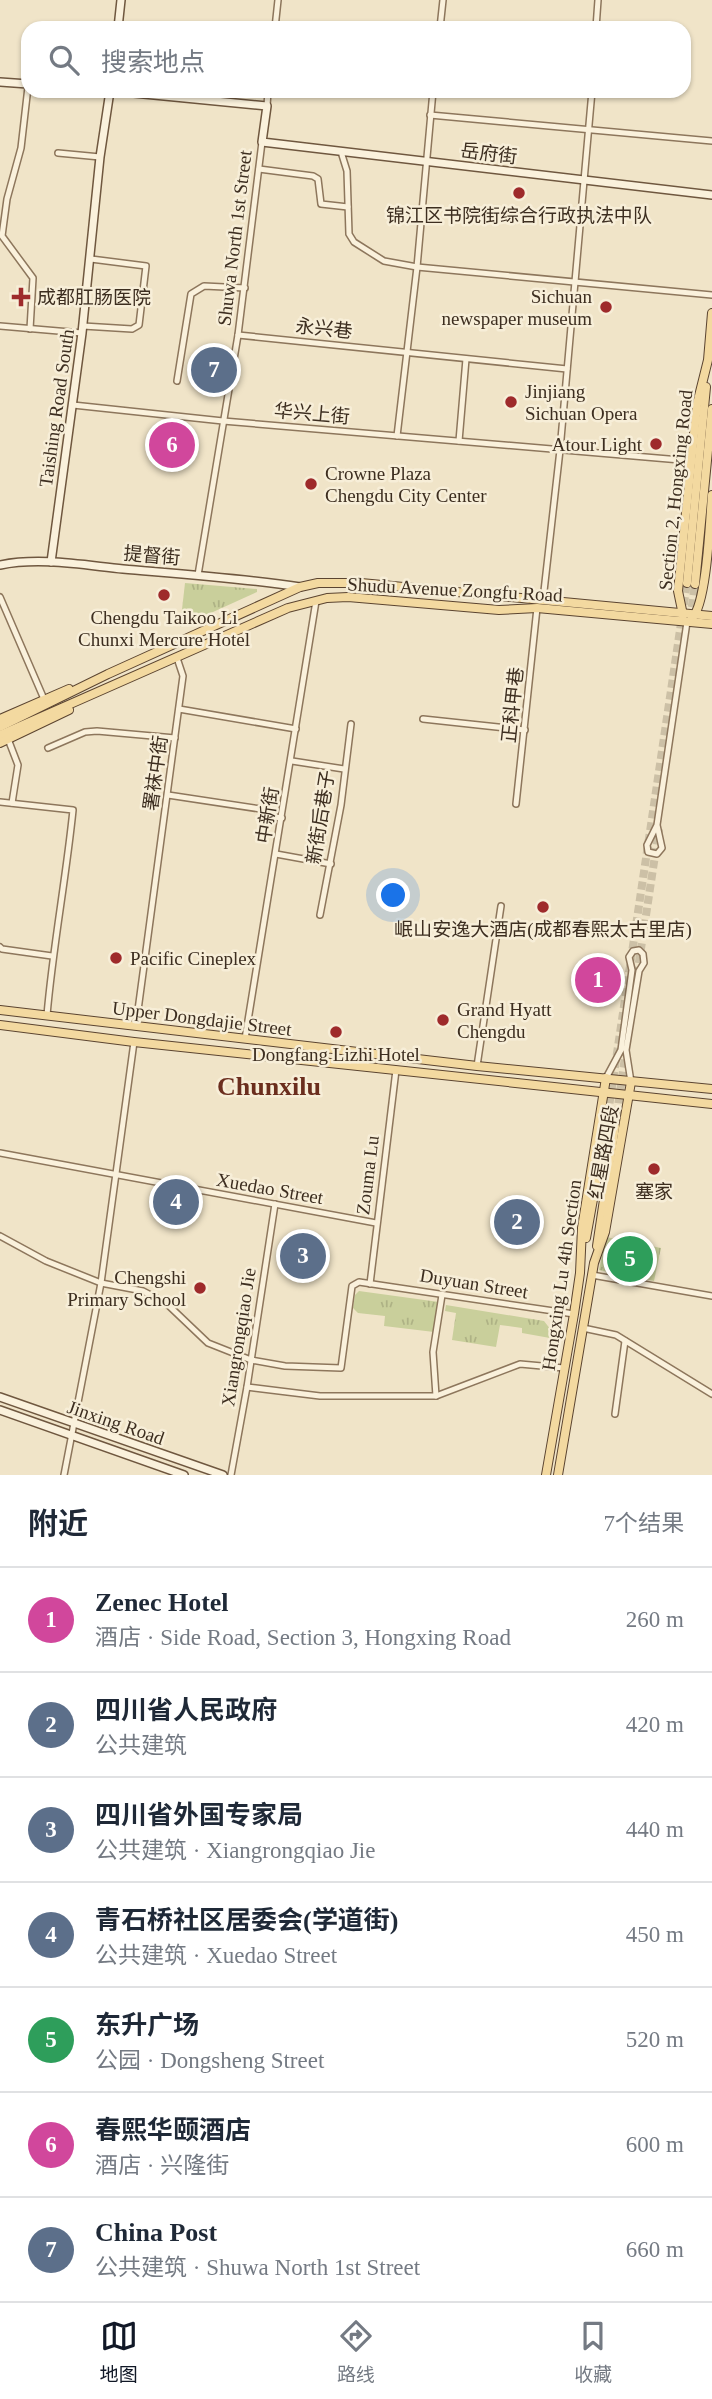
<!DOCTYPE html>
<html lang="zh">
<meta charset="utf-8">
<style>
body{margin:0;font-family:"Times New Roman","Noto Sans SC",serif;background:#f2f2f3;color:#1f2937}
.you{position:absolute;left:394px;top:896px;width:24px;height:24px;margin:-18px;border:5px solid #fff;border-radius:50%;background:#1a73e8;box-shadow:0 0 0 10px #1a73e833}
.badge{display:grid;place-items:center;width:46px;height:46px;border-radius:50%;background:#111827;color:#fff;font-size:23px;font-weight:700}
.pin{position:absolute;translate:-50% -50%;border:4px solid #fff;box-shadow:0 2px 7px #0006}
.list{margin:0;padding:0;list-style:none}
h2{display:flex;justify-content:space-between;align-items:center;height:91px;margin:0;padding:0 28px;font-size:30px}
h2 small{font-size:23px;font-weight:400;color:#747a83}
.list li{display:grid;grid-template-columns:46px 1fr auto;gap:21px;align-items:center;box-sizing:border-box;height:105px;padding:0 28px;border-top:2px solid #e0e1e3}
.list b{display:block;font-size:26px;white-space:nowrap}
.list p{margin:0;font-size:23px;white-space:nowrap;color:#747a83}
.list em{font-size:23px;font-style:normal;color:#747a83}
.icon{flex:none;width:38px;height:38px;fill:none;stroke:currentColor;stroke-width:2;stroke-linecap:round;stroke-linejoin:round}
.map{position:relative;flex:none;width:712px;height:1475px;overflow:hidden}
.search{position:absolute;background:#fff;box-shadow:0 2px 5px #0004;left:21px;right:21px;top:21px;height:77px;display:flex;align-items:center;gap:18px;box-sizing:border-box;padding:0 24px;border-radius:21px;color:#747a83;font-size:26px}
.sheet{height:826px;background:#fff}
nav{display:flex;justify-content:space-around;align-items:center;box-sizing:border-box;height:98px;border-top:2px solid #e0e1e3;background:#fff;font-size:19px;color:#747a83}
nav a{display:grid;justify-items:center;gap:4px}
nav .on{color:#111827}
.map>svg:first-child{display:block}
.park{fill:url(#park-tufts)}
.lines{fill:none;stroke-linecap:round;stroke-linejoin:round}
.primary-tunnel{stroke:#ccc0a6;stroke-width:8;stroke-dasharray:8 4;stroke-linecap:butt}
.street-casing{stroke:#8d765c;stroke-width:8}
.secondary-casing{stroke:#6f573f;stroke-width:10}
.primary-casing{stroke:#5b4430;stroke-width:10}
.street{stroke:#faf1dc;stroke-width:5}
.secondary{stroke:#faf1dc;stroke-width:7}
.primary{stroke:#f3d9a0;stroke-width:8}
.poi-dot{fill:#9e2a2b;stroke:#f7eed8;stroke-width:2.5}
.labels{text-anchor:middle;stroke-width:5;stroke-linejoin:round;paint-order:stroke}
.street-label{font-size:19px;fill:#3d2e20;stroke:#f7eed8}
.poi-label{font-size:19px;fill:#3d2e20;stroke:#f7eed8}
.district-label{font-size:26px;font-weight:bold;fill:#6b2e1e;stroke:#f7eed8}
</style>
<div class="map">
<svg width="712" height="1475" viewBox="0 0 712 1475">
<defs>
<pattern id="park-tufts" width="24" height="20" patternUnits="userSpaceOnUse" patternTransform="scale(1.75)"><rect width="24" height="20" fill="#c9cf9b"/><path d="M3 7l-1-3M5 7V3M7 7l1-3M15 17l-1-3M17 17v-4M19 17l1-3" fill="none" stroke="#aeb285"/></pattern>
</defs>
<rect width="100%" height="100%" fill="#f0e4c8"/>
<g class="park">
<polygon points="185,583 257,589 257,592 180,627"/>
<polygon points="606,1237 661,1248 654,1281 599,1270"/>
<polygon points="359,1291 439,1302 434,1332 384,1326 385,1316 358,1313 353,1308 355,1295"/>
<polygon points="446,1305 544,1321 551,1330 550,1338 522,1333 522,1328 500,1325 496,1347 452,1340 456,1313 445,1311"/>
</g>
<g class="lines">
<g class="primary-tunnel">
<polyline points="690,619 695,584"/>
<polyline points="637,975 659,829"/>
<polyline points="606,1127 687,583"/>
<polyline points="615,1127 626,1050"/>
</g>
<defs>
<g id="street">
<polyline points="275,28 278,0"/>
<polyline points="440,28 443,0"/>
<polyline points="596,28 598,0"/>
<polyline points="28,87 21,148 7,199 2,236 33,278 30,329"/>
<polyline points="267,106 268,91"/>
<polyline points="430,115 712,141"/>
<polyline points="58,153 100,157"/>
<polyline points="342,155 347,171 349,234 354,242 384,261 417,267 712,295"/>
<polyline points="259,169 313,176 318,179 321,204 348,207"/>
<polyline points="0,326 82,333"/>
<polyline points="83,326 132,329 139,325 146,266 91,259"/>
<polyline points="238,335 567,369"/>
<polyline points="177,381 191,294 204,286 245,288"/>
<polyline points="73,405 223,421 692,461"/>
<polyline points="397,436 417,267 433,91"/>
<polyline points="459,441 466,359"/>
<polyline points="198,575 238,335 262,142"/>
<polyline points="0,597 44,699"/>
<polyline points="543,600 560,450 592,91"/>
<polyline points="179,709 296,729"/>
<polyline points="423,719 525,730"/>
<polyline points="8,739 18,765 12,803"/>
<polyline points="48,748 85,732 97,731 175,738"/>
<polyline points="292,761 344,769"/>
<polyline points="168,795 267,810 266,816 282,818"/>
<path d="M0,802L73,810C66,879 53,946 47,1015"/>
<polyline points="516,804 537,608"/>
<polyline points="657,825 647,845 648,852 657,854 662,848 657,825 687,622"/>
<polyline points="276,854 331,864"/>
<polyline points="320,915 341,805 351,724"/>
<polyline points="0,947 2,949 52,956"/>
<polyline points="136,1025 183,676 177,658"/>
<polyline points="245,1039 316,601"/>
<polyline points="477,1066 501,906"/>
<polyline points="606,1078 621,1050 632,970 629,957 633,951 639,950 643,954 644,963 639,971 626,1050 631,1082"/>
<polyline points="0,1153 376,1223"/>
<polyline points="0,1236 46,1261 101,1283 143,1291 166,1303 208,1343 251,1360 285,1366 341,1368 352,1286 359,1282 574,1314"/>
<polyline points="592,1275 712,1296"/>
<polyline points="370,1284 396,1070"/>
<polyline points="583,1328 616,1335 712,1394"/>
<polyline points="247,1387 320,1396 436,1396 520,1364 564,1368"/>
<polyline points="436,1396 433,1352 442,1295"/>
<polyline points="615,1414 625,1341"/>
<polyline points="64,1475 101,1283 134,1042"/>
<polyline points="231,1475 247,1387 275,1204"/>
</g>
<g id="secondary">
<polyline points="118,28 121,0"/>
<polyline points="0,82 28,84"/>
<polyline points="113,91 267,106 262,142 712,195"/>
<polyline points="51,562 82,333 100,157 110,91"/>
<path d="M0,565C40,557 83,565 123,569C182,574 241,578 300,587"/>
<polyline points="0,1397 223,1475"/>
<polyline points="0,1410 184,1475"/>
</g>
<g id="primary">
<polyline points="687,583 706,387"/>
<polyline points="695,584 712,409"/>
<polyline points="683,615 678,591 697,404 708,360 712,313"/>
<path d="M692,618C707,604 710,519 712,495"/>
<polyline points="0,719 69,689"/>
<polyline points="0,727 108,674 300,587 318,583 361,583 712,616"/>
<polyline points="0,735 288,608 327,598 348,597 499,610 537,608 712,624"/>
<polyline points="0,743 69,710"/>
<polyline points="0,1010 477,1066 712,1089"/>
<polyline points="0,1025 134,1042 712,1104"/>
<polyline points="586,1238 606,1127"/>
<polyline points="597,1246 615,1127"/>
<polyline points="546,1475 574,1314 580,1273 582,1228 606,1078"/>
<polyline points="558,1475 594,1263 605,1232 631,1082"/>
</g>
</defs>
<use href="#street" class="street-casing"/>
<use href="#secondary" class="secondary-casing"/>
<use href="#primary" class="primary-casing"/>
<use href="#street" class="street"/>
<use href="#secondary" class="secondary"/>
<use href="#primary" class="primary"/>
</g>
<g class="poi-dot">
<circle cx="519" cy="193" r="7"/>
<path d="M17.5 286.5h7v7h7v7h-7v7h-7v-7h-7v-7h7z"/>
<circle cx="606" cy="307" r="7"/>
<circle cx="511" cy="402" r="7"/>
<circle cx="656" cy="444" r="7"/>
<circle cx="311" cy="484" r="7"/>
<circle cx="164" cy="595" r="7"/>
<circle cx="543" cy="907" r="7"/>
<circle cx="116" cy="958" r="7"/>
<circle cx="443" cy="1020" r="7"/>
<circle cx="336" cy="1032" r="7"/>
<circle cx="654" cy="1169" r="7"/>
<circle cx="200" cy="1288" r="7"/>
</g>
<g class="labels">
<g class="street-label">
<text transform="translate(489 153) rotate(7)" y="7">岳府街</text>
<text transform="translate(234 238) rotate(-83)" y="7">Shuwa North 1st Street</text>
<text transform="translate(324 328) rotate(6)" y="7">永兴巷</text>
<text transform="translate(56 408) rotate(-82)" y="7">Taishing Road South</text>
<text transform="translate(312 413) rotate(5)" y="7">华兴上街</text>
<text transform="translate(675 490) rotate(-84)" y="7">Section 2, Hongxing Road</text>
<text transform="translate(152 555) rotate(5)" y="7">提督街</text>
<text transform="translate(455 589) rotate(3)" y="7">Shudu Avenue Zongfu Road</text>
<text transform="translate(512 705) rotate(-84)" y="7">正科甲巷</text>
<text transform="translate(155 773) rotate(-82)" y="7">署袜中街</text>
<text transform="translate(267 815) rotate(-81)" y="7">中新街</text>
<text transform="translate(320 817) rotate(-81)" y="7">新街后巷子</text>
<text transform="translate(202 1018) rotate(7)" y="7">Upper Dongdajie Street</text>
<text transform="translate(603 1152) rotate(-80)" y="7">红星路四段</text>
<text transform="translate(367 1175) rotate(-83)" y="7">Zouma Lu</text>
<text transform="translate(270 1188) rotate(10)" y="7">Xuedao Street</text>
<text transform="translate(561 1275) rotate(-82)" y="7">Hongxing Lu 4th Section</text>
<text transform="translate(474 1283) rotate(9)" y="7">Duyuan Street</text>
<text transform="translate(238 1337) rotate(-81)" y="7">Xiangrongqiao Jie</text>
<text transform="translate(116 1422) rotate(19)" y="7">Jinxing Road</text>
</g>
<g class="poi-label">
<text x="519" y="222">锦江区书院街综合行政执法中队</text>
<text x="592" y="303" text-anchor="end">Sichuan<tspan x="592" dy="22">newspaper museum</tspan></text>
<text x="37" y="304" text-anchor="start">成都肛肠医院</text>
<text x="525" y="398" text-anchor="start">Jinjiang<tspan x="525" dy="22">Sichuan Opera</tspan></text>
<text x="642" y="451" text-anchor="end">Atour Light</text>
<text x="325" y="480" text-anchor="start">Crowne Plaza<tspan x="325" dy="22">Chengdu City Center</tspan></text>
<text x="164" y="624">Chengdu Taikoo Li<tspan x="164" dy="22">Chunxi Mercure Hotel</tspan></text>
<text x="543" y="936">岷山安逸大酒店(成都春熙太古里店)</text>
<text x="130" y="965" text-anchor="start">Pacific Cineplex</text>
<text x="457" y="1016" text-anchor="start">Grand Hyatt<tspan x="457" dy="22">Chengdu</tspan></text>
<text x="336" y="1061">Dongfang Lizhi Hotel</text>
<text x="654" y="1198">塞家</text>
<text x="186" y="1284" text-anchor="end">Chengshi<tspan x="186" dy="22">Primary School</tspan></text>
</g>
<g class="district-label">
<text x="269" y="1095">Chunxilu</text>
</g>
</g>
</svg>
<div class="you"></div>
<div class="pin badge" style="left:598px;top:980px;background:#d1479c">1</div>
<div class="pin badge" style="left:517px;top:1222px;background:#5c6f8a">2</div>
<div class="pin badge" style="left:303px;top:1256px;background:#5c6f8a">3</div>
<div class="pin badge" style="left:176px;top:1202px;background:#5c6f8a">4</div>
<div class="pin badge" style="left:630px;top:1259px;background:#2e9e5b">5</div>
<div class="pin badge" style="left:172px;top:445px;background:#d1479c">6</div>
<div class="pin badge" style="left:214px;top:370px;background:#5c6f8a">7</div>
<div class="search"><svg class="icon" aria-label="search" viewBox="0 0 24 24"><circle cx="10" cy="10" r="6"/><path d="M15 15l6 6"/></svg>搜索地点</div>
</div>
<section class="sheet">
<h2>附近<small>7个结果</small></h2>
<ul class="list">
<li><span class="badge" style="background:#d1479c">1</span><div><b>Zenec Hotel</b><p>酒店 · Side Road, Section 3, Hongxing Road</p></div><em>260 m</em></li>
<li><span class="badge" style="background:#5c6f8a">2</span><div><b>四川省人民政府</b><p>公共建筑</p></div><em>420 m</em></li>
<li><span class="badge" style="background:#5c6f8a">3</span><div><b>四川省外国专家局</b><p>公共建筑 · Xiangrongqiao Jie</p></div><em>440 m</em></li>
<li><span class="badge" style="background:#5c6f8a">4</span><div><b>青石桥社区居委会(学道街)</b><p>公共建筑 · Xuedao Street</p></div><em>450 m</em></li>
<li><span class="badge" style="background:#2e9e5b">5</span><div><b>东升广场</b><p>公园 · Dongsheng Street</p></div><em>520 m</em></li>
<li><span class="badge" style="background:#d1479c">6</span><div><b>春熙华颐酒店</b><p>酒店 · 兴隆街</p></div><em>600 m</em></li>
<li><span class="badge" style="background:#5c6f8a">7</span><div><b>China Post</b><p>公共建筑 · Shuwa North 1st Street</p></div><em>660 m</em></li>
</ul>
</section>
<nav>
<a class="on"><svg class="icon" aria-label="map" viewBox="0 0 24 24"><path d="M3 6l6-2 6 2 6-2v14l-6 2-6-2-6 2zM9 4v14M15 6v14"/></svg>地图</a>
<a><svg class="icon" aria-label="directions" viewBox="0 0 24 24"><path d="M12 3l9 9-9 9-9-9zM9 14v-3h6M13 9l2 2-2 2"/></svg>路线</a>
<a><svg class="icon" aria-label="saved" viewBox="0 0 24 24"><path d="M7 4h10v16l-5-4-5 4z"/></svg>收藏</a>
</nav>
